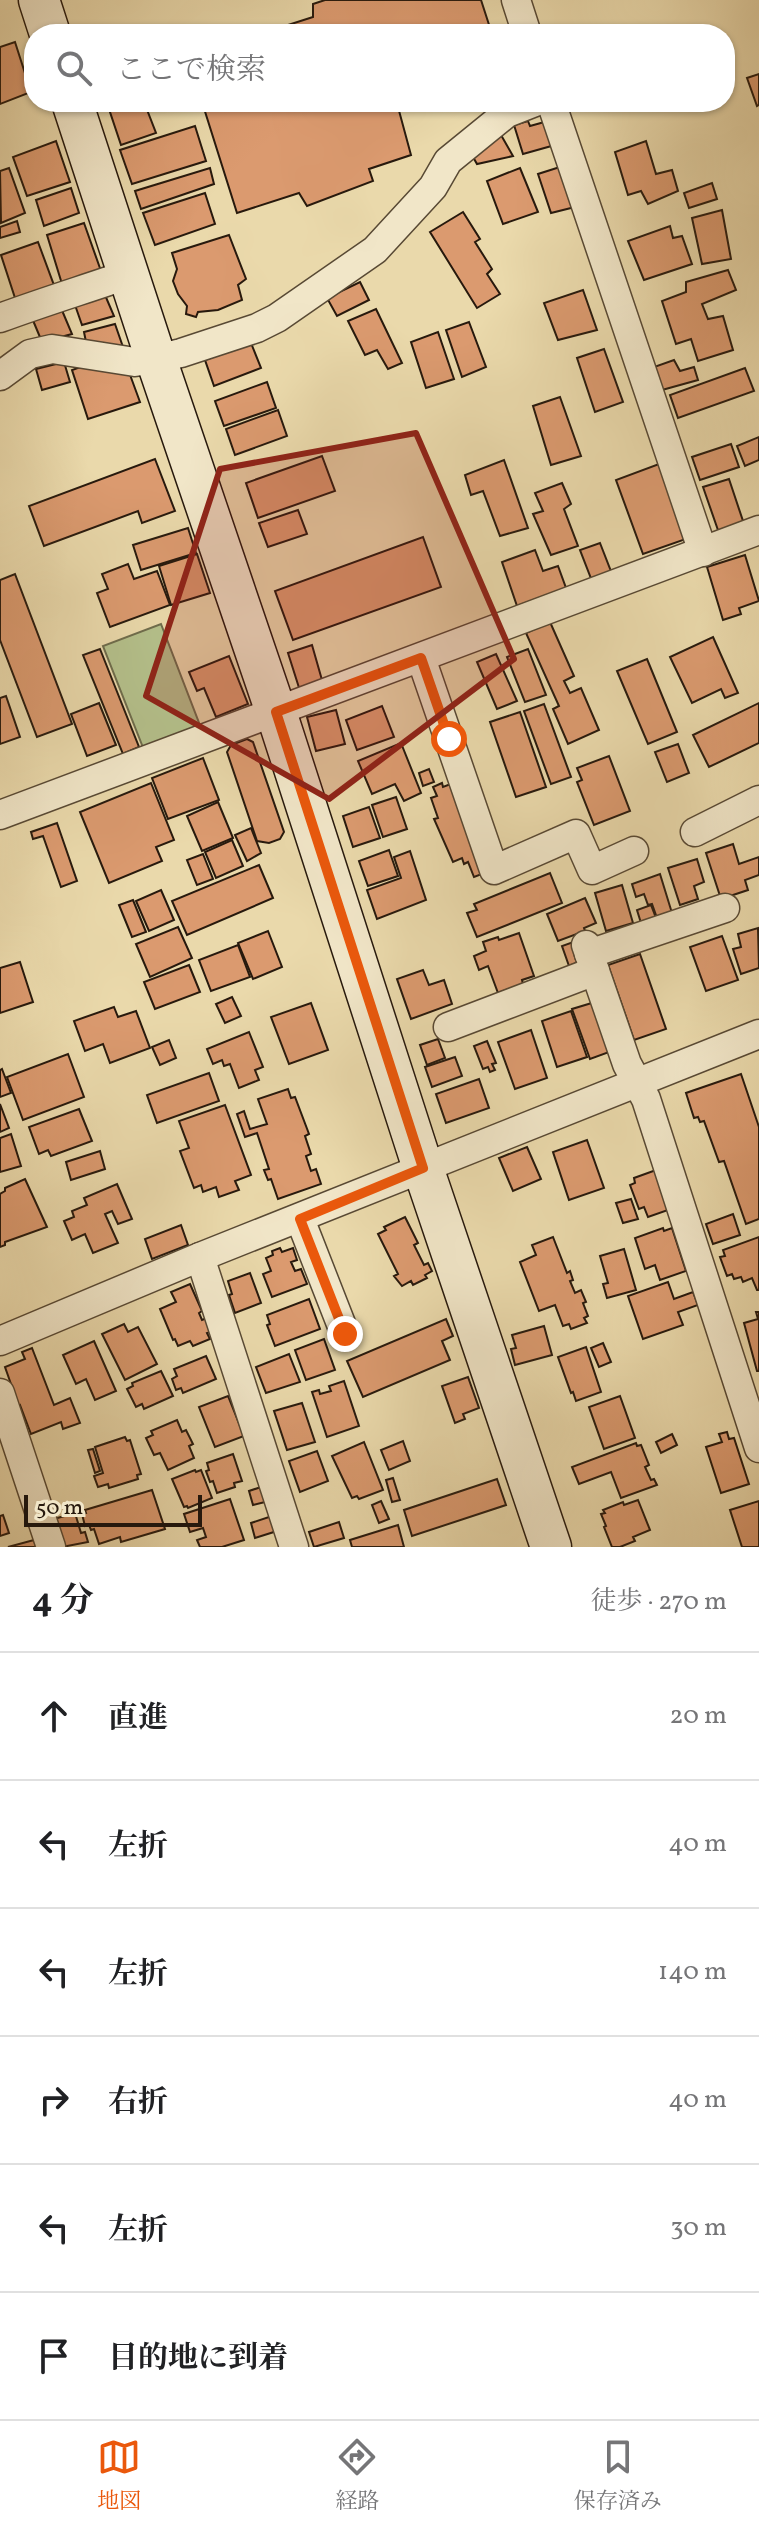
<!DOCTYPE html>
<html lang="ja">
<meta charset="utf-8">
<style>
body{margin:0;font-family:Vollkorn,"Noto Serif JP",serif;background:#f6f6f6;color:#202124}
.scale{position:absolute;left:24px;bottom:20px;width:178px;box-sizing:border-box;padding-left:8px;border:4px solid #27190d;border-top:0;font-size:22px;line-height:28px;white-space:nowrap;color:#27190d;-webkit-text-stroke:6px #f1e6c8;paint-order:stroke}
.stop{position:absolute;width:24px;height:24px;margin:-18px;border:6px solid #ea580c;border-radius:50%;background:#fff}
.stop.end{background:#ea580c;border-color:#fff;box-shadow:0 2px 8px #0008}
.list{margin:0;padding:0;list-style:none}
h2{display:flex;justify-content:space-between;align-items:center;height:104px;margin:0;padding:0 32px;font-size:34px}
h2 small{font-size:26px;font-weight:400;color:#757577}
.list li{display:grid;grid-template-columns:52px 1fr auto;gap:24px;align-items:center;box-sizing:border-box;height:128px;padding:0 32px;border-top:2px solid #e0e0e0}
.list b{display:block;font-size:30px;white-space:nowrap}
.list em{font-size:26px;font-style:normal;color:#757577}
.icon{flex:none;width:44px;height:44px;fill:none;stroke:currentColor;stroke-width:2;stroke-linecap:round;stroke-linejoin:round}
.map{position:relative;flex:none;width:759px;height:1547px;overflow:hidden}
.search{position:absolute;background:#fff;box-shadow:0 2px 6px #0004;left:24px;right:24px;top:24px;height:88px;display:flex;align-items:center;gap:20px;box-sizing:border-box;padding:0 28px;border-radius:32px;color:#757577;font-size:30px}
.sheet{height:872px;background:#fff}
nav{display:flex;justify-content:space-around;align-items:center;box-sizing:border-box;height:112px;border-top:2px solid #e0e0e0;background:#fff;font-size:22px;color:#757577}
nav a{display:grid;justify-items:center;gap:4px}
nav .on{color:#ea580c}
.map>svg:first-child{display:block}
.green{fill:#b4c08b;stroke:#6e6c4c;stroke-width:2}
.building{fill:#db9a6f;stroke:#27190d;stroke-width:2}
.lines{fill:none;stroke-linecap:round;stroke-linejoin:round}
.street-casing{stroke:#584934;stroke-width:31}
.secondary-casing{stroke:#27190d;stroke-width:43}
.street{stroke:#f1e6c8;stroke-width:28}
.secondary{stroke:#f1e6c8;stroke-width:40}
.route{stroke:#ea580c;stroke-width:10}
.marked{fill:#8f2418;fill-opacity:0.2;stroke:#8f2418;stroke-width:6;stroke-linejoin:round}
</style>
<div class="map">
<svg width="759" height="1547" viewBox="0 0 759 1547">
<rect width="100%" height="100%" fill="#ead9ab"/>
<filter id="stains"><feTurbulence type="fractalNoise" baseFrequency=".0025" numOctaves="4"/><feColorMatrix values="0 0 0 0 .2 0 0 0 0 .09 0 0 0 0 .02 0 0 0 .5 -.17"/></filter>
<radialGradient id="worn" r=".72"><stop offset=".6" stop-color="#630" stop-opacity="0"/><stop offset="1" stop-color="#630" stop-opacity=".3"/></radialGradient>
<polygon class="green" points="161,624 201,728 144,750 103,646"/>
<g class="building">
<polygon points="325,0 481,0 492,34 260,34 313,17 313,4"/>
<polygon points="15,42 31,92 0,104 0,47"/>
<polygon points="759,74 759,105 757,106 747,78"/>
<polygon points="129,102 144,102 156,133 121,145 109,109"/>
<polygon points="202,102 415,102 398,107 411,155 369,169 373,181 307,206 299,193 237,213"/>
<polygon points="528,121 530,126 548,121 555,145 523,154 514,125"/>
<polygon points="195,126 206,161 132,184 120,150"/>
<polygon points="501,135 513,156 477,164 473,157"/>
<polygon points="56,141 70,182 27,196 13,157"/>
<polygon points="646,141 656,174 672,170 678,191 648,204 641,191 628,195 615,152"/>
<polygon points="563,166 575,207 551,213 538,174"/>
<polygon points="9,168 25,213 1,223 0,171"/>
<polygon points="210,168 214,184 141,209 135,191"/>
<polygon points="520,168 538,212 503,224 487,181"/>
<polygon points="712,183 717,199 689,208 684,193"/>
<polygon points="71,188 79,213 44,226 36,200"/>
<polygon points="205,193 215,224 155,245 143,213"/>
<polygon points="722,210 731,259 702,264 692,218"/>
<polygon points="463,212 480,239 475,242 492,269 487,274 500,294 477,308 430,232"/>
<polygon points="17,221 20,232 0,238 0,227"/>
<polygon points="84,223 101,271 62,284 47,235"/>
<polygon points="670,226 673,238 682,236 692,264 644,280 628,241"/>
<polygon points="229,235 246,279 238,285 242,300 218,310 198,312 196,317 186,314 187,306 178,294 173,281 177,269 172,253"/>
<polygon points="38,242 55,288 16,301 1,255"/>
<polygon points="728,270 736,290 702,304 708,319 723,316 733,350 698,361 691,339 676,344 662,301 686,292 686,282"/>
<polygon points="360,282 369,300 337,316 327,298"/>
<polygon points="583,290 597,330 558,340 544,303"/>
<polygon points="105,295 114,316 82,325 75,305"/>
<polygon points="61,308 72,334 42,342 32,318"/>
<polygon points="376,309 402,363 388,369 377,350 365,355 348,321"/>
<polygon points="469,322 486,367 462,377 446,330"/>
<polygon points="115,324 123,347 86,342 84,332"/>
<polygon points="438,332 454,379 426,388 411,342"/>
<polygon points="251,343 261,368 214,386 205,360"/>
<polygon points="604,349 623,402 595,412 577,358"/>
<polygon points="674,360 680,371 694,367 698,380 662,390 654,367"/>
<polygon points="64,362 70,382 42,390 36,369"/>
<polygon points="89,364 129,372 140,402 88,419 72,370"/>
<polygon points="745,368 754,391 678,418 670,395"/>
<polygon points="267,382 276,408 224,426 215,401"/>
<polygon points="560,397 581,456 551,465 533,406"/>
<polygon points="278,410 287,436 235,455 226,429"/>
<polygon points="759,437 759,460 745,466 737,446"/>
<polygon points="731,444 739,467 700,480 692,457"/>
<polygon points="322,456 335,491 258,518 246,483"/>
<polygon points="155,459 175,511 142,523 138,511 44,546 29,506"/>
<polygon points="504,460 528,528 500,536 483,491 471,495 465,475"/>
<polygon points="659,464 686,539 643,554 616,480"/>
<polygon points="729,479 744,524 719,533 703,487"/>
<polygon points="562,483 571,504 564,509 578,546 551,555 533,514 543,511 535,493"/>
<polygon points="298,510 307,534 268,547 259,523"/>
<polygon points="188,528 196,553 141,570 133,545"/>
<polygon points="423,537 441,587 293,640 275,591"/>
<polygon points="600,543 612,574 592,581 580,550"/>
<polygon points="535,550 543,571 558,566 566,588 517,606 502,562"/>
<polygon points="197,554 210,593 171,605 159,566"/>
<polygon points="745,555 759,601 739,608 741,614 723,620 707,567"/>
<polygon points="128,564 134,579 157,571 170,605 110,627 97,593 108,589 102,574"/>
<polygon points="15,574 72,724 37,737 0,640 0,580"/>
<polygon points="550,622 574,676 564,681 570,693 581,688 599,730 568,744 553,709 559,706 526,633"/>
<polygon points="713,637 738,693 725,698 721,689 692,703 670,657"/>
<polygon points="312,645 324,687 301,694 288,653"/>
<polygon points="100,649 139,747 123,754 83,655"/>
<polygon points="528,649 546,695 525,702 507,657"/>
<polygon points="496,654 517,701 497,709 477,662"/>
<polygon points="229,656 248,704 216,717 204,688 197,691 189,672"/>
<polygon points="647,659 677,732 648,744 617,671"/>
<polygon points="6,696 20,737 0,744 0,698"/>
<polygon points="99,703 116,745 87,756 71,714"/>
<polygon points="759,703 759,743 709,767 693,735"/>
<polygon points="544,704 571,777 551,784 524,711"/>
<polygon points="382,706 394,737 357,750 346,720"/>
<polygon points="336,710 345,744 316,751 307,717"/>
<polygon points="520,712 546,787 516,797 490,722"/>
<polygon points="247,739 253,742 284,832 280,839 269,843 257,841 227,752 231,745"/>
<polygon points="401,743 421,793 404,801 395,784 372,794 358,761"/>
<polygon points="678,744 689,773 667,782 655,752"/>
<polygon points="609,756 630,811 594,825 577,782 582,780 577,768"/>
<polygon points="203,758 219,800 168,819 152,778"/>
<polygon points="429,769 434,782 423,786 419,773"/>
<polygon points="456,782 490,871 474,877 468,862 464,864 462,858 453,862 434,819 438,818 431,798 437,796 433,787 442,783 443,787"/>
<polygon points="151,783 174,840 156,847 162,861 109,883 80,812"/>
<polygon points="396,797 407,829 383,837 372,805"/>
<polygon points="218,802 233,838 202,851 187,816"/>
<polygon points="369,807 380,838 353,847 343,816"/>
<polygon points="57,823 77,881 61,887 43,836 33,839 31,832"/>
<polygon points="251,828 261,853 247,861 235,835"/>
<polygon points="232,840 243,866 216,878 205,852"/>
<polygon points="733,844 739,864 759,857 759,875 745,880 748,890 721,899 706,853"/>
<polygon points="389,850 398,876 368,886 359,861"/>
<polygon points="410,851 426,900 377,919 367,890 401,878 394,857"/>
<polygon points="203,854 213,879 197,885 187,860"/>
<polygon points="697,859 704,882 694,886 698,899 680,905 668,868"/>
<polygon points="259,865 273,898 187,935 172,901"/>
<polygon points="550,873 562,903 477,937 467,913 477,910 474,904"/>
<polygon points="660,874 672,913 657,918 652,904 648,905 644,894 636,897 632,884"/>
<polygon points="622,885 633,923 606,931 595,893"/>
<polygon points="161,890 174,920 149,931 136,901"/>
<polygon points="585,898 596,923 584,928 585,931 558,941 547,914"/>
<polygon points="133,900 146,932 132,937 119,905"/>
<polygon points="651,905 656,918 641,923 637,910"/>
<polygon points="178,927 192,958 150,977 136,944"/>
<polygon points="758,928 759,968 741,974 733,949 741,947 738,934"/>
<polygon points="268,931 282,967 253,979 238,943"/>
<polygon points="519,933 534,976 522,980 523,984 498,993 488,966 479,970 474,956 486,951 483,942 498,937 499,940"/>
<polygon points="722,936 738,980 706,991 690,947"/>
<polygon points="579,940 586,959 569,966 562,946"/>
<polygon points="238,945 250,977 211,991 199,960"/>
<polygon points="640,954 666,1029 634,1040 608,965"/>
<polygon points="20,962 33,1002 0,1013 0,968"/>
<polygon points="189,965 200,992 155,1009 144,982"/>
<polygon points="423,970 429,985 444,980 452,1004 411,1019 397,979"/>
<polygon points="232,997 241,1016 225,1023 216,1004"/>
<polygon points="595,1002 612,1051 590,1059 572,1009"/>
<polygon points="311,1003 328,1050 289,1064 271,1017"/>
<polygon points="114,1007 118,1017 136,1011 150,1048 110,1063 103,1044 85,1051 74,1021"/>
<polygon points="571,1011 587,1057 557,1067 542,1021"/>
<polygon points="531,1030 547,1078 515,1089 498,1042"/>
<polygon points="249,1032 263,1067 255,1070 259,1080 239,1088 230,1064 224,1066 222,1060 213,1064 207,1049"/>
<polygon points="438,1039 445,1058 427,1065 420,1045"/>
<polygon points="169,1040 176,1058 160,1065 152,1047"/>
<polygon points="487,1041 496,1063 492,1064 495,1070 490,1072 488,1067 483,1069 474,1046"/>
<polygon points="68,1054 84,1097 23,1120 7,1077"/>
<polygon points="455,1057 462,1076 432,1087 425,1067"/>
<polygon points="2,1069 11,1093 0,1097 0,1070"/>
<polygon points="209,1073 219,1101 157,1123 147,1095"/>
<polygon points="741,1074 759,1127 759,1219 746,1224 724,1161 719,1162 704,1121 700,1122 698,1117 694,1118 686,1093"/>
<polygon points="479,1079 489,1108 446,1123 436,1094"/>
<polygon points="288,1089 291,1098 295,1097 309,1134 305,1136 311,1154 306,1156 311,1171 316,1169 321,1184 278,1199 271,1179 268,1180 264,1170 269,1169 257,1133 245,1137 237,1114 244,1111 250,1129 267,1124 258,1099"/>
<polygon points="0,1104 9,1128 0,1132"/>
<polygon points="225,1105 251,1175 235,1181 239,1190 219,1197 216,1187 203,1192 201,1185 194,1188 180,1151 189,1148 179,1121"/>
<polygon points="79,1109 92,1141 51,1156 48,1150 39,1154 29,1127"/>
<polygon points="11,1134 21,1166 0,1172 0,1138"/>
<polygon points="587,1140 604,1188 569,1200 553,1152"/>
<polygon points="527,1147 541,1179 513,1191 499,1158"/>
<polygon points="100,1151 105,1169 71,1180 66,1162"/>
<polygon points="656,1170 671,1209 648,1217 644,1207 639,1209 630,1185 635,1183 634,1178"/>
<polygon points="25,1179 47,1227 5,1242 5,1245 0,1247 0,1194 5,1191 5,1188"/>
<polygon points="117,1184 132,1219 118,1224 112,1211 105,1214 118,1243 93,1253 85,1234 72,1240 64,1221 74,1217 72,1211 87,1205 84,1198"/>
<polygon points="631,1199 638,1219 623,1223 616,1203"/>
<polygon points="733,1214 740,1235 713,1244 706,1224"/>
<polygon points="405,1217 418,1243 414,1245 424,1265 428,1263 432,1271 425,1275 427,1278 413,1285 411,1281 402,1286 394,1276 398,1274 378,1234 386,1230 384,1227"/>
<polygon points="181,1225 188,1245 152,1259 145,1239"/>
<polygon points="663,1228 664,1231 672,1228 686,1271 660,1280 655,1265 645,1269 635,1238"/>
<polygon points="553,1237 567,1273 570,1271 573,1280 570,1281 575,1293 581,1290 586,1302 583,1303 588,1316 584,1318 587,1323 571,1329 569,1324 563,1326 555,1305 539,1311 520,1262 536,1255 532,1245"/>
<polygon points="759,1237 759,1290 757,1290 752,1278 743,1282 741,1277 734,1279 732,1274 727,1276 720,1257 725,1256 723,1250"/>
<polygon points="280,1248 282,1252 293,1248 297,1260 291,1262 295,1271 301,1269 307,1284 272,1297 263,1274 271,1271 266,1258 273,1255 272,1251"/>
<polygon points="624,1249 636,1290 607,1298 603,1284 608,1283 600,1256"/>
<polygon points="250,1273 261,1303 235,1313 229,1295 232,1294 228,1281"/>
<polygon points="668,1282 674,1299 693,1292 698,1305 678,1312 683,1325 643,1339 628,1296"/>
<polygon points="190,1284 202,1311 199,1313 202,1320 207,1318 213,1331 207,1333 210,1339 193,1346 190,1341 178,1346 175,1339 173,1340 160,1309 176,1302 171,1292"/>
<polygon points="309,1299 320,1329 275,1346 267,1325 270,1324 267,1315"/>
<polygon points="756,1312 759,1312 759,1371 757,1371 744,1323 758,1319"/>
<polygon points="446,1319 453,1336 442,1341 450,1360 363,1397 347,1361"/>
<polygon points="124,1324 128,1332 138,1327 157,1364 125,1380 102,1334"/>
<polygon points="544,1326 552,1355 515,1365 511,1349 516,1348 512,1335"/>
<polygon points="324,1339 335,1370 306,1380 295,1350"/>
<polygon points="94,1341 116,1391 95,1400 86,1379 76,1384 63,1355"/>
<polygon points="603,1343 611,1362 599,1367 591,1348"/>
<polygon points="586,1347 601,1392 576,1401 573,1392 571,1393 558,1357"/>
<polygon points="32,1348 54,1405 70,1398 80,1423 63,1429 61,1422 31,1434 20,1405 17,1407 8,1385 11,1384 5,1367 25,1359 22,1352"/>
<polygon points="289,1354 300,1382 266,1393 256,1367"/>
<polygon points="206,1356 216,1379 183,1393 181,1388 176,1390 172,1379 177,1376 174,1369"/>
<polygon points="161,1371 173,1396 144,1409 142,1404 136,1407 127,1389 133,1386 132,1383"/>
<polygon points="468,1377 479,1408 463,1414 465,1419 455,1423 442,1386"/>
<polygon points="344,1381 359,1426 327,1437 312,1392 319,1390 320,1394 331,1391 329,1386"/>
<polygon points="228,1396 244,1436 215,1447 199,1407"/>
<polygon points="620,1396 635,1438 604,1449 589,1407"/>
<polygon points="302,1403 315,1442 287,1450 274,1411"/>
<polygon points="177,1420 182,1432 186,1430 193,1444 189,1446 194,1458 168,1470 160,1453 154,1455 146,1438 153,1435 151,1431"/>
<polygon points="727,1432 729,1439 734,1438 749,1484 721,1493 706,1447 722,1442 719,1434"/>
<polygon points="672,1434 677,1445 661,1453 656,1442"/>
<polygon points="125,1437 127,1441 130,1440 141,1474 137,1475 138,1479 109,1488 108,1484 98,1487 94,1476 103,1473 95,1447"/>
<polygon points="403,1441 410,1461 389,1470 381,1450"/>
<polygon points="364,1442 383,1490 359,1499 357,1496 352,1498 332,1456"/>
<polygon points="636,1443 637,1446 641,1445 649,1465 645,1467 651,1480 654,1479 657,1485 621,1498 611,1472 579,1484 572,1467"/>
<polygon points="93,1449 100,1471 95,1473 88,1450"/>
<polygon points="317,1451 328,1481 300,1492 289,1461"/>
<polygon points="233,1454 242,1481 234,1483 235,1487 217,1493 213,1481 210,1482 206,1471 209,1470 207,1463"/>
<polygon points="195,1470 196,1472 201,1470 212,1498 188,1508 187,1506 184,1507 172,1479"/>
<polygon points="393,1478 400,1500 392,1502 386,1480"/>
<polygon points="497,1479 506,1505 412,1536 404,1510"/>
<polygon points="264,1486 269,1501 253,1505 249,1491"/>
<polygon points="152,1490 165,1529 121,1542 120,1537 99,1544 94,1529 91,1530 89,1525 85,1526 82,1514 86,1513 85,1510"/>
<polygon points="230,1499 244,1540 222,1547 200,1547 197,1540 206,1537 203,1528 190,1532 184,1514"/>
<polygon points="638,1500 650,1530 633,1537 635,1541 620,1547 612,1547 604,1527 606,1526 601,1514 605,1513 603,1510 623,1502 624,1505"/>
<polygon points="381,1501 389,1519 379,1523 372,1505"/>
<polygon points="759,1501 759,1547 742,1547 730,1510"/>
<polygon points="75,1513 81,1533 85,1532 88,1542 62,1547 54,1519"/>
<polygon points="3,1515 9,1533 0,1536 0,1516"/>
<polygon points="272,1516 277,1531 255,1538 251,1523"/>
<polygon points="339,1522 344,1538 314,1547 309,1532"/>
<polygon points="398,1525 404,1547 352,1547 350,1540"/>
<polygon points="34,1540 36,1547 8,1547"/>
</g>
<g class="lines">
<defs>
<g id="street">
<polyline points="516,0 527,34"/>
<polyline points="551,102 703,552"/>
<path d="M0,318C43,302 86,289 129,274"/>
<polyline points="0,376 30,354 52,349 135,362 156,359 181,353 257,328 277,318 375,250 433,187 448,161 507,113 535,102"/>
<polyline points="421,658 494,870 576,834 592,870 634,851"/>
<polyline points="0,815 759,530"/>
<polyline points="695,832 759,800"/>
<polyline points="586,945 627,1064 646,1099 759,1448"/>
<polyline points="589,954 725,908"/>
<polyline points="448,1027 595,971"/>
<polyline points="300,1219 345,1334"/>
<polyline points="200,1257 294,1547"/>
<polyline points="0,1341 200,1257 759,1034"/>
<polyline points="0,1393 51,1547"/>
</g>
<g id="secondary">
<polyline points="39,0 50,34"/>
<polyline points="72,102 156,359 276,712 423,1168 551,1547"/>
</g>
</defs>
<use href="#street" class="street-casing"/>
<use href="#secondary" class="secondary-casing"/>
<use href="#street" class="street"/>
<use href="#secondary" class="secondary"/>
</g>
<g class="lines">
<polyline class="route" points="345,1334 300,1219 423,1168 276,712 421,658 449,739"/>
</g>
<path class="marked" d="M416,433L514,659L329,799L146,696L220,469Z"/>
<rect width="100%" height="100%" filter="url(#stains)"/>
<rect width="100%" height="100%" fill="url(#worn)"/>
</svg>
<div class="scale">50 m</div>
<div class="stop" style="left:449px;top:739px"></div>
<div class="stop end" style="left:345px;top:1334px"></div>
<div class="search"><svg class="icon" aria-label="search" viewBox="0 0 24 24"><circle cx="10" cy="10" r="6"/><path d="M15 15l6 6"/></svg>ここで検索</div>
</div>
<section class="sheet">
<h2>4 分<small>徒歩 · 270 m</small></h2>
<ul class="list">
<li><svg class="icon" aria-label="ahead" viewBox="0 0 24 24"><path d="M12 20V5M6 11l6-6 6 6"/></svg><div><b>直進</b></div><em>20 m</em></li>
<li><svg class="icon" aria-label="left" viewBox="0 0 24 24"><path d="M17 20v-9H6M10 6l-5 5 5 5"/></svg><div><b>左折</b></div><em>40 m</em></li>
<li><svg class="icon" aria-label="left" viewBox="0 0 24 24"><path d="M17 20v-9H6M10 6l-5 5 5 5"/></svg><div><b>左折</b></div><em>140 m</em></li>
<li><svg class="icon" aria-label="right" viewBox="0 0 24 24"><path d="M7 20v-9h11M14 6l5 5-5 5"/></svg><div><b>右折</b></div><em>40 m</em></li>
<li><svg class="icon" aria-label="left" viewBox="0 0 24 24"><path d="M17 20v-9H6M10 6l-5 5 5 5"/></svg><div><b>左折</b></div><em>30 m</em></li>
<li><svg class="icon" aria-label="arrive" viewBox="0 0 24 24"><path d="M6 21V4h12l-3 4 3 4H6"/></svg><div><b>目的地に到着</b></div></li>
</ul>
</section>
<nav>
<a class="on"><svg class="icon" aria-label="map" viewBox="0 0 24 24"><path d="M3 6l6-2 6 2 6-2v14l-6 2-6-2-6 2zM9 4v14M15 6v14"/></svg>地図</a>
<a><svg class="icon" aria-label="directions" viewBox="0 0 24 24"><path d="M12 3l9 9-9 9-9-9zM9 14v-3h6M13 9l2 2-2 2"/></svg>経路</a>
<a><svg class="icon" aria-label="saved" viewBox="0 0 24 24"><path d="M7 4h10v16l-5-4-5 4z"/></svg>保存済み</a>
</nav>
